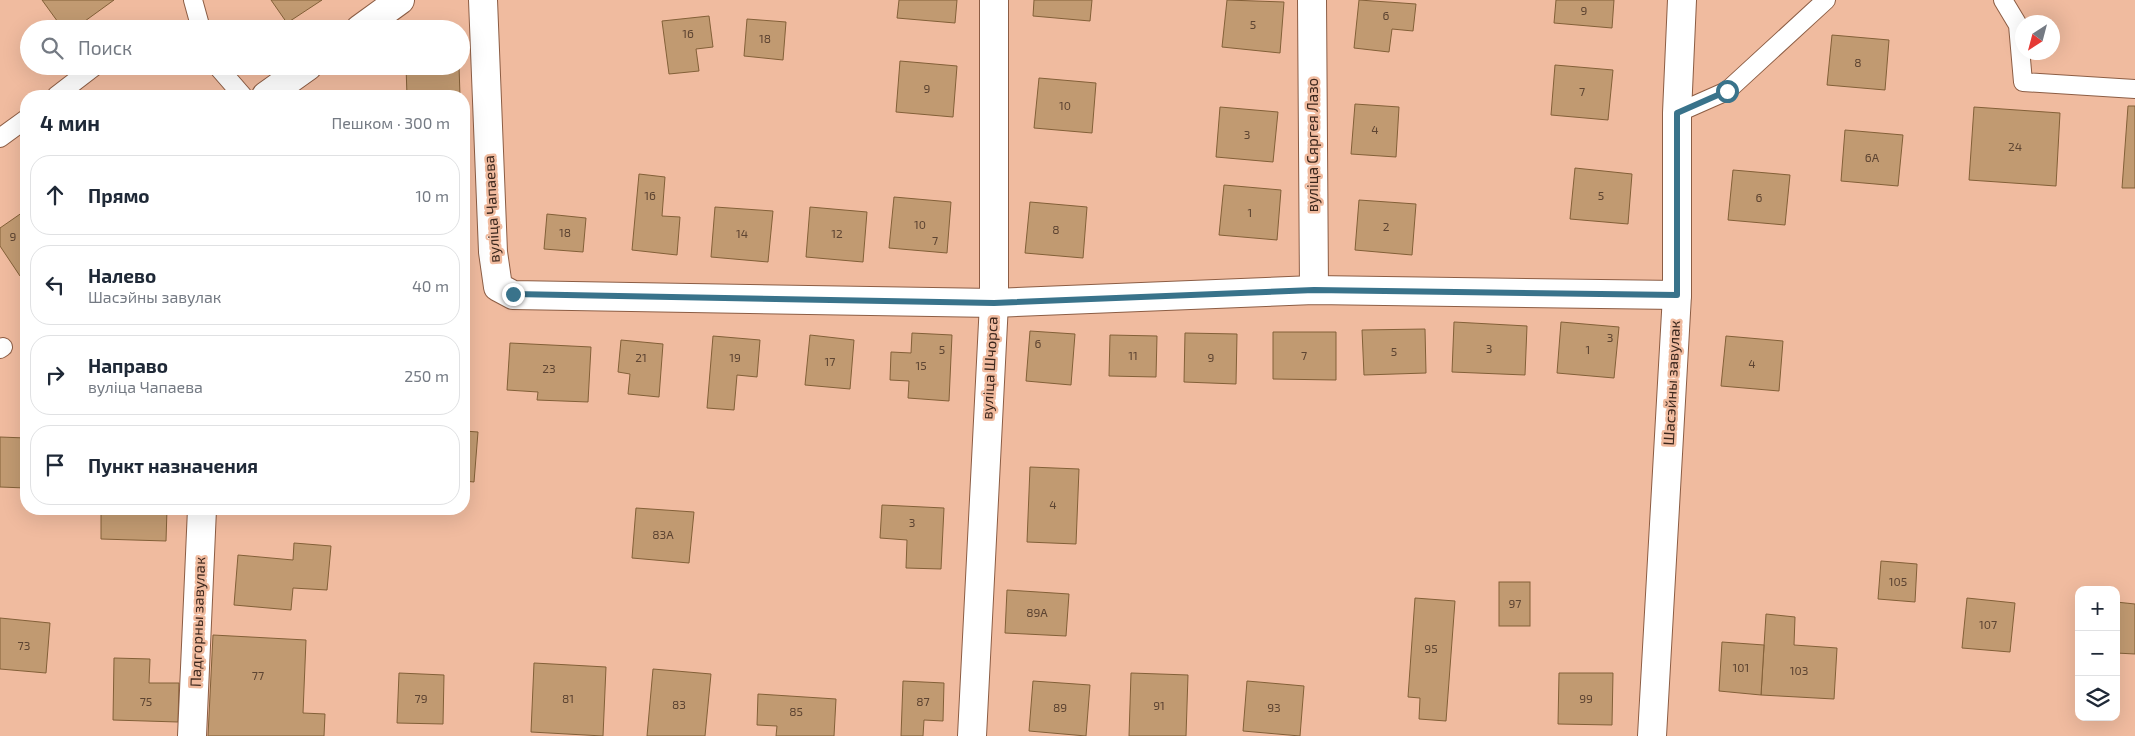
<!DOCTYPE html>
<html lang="ru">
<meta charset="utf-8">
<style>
body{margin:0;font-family:"Exo 2",sans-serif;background:#f2f2f3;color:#1f2937}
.controls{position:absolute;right:15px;bottom:15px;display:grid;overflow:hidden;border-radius:10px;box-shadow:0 5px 20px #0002}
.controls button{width:45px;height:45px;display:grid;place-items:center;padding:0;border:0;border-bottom:1px solid #e0e1e3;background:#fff;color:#1f2937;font:25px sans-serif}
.compass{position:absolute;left:2015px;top:15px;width:45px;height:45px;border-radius:50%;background:#fff;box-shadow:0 5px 20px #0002;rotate:216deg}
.stop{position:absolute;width:15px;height:15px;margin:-11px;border:4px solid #39738b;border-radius:50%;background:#fff}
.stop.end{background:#39738b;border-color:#fff;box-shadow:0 1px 5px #0008}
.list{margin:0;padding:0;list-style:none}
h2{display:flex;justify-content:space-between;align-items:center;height:65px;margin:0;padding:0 20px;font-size:21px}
h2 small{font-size:16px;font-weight:400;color:#747a83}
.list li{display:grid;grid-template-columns:32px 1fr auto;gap:15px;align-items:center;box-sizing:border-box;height:80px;margin:0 10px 10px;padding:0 10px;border:1px solid #e0e1e3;border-radius:20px}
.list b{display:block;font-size:19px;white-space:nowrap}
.list p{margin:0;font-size:16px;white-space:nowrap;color:#747a83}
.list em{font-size:16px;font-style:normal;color:#747a83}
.icon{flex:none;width:28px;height:28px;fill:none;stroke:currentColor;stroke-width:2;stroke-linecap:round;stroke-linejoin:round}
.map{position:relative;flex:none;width:2135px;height:736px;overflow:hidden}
.search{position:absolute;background:#fff;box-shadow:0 5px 20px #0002;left:20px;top:20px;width:450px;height:55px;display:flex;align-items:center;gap:12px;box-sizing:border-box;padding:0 18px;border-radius:28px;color:#747a83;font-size:19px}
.panel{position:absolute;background:#fff;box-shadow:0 5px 20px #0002;left:20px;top:90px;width:450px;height:425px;border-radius:20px}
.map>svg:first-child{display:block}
.building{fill:#c19a71;stroke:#836038}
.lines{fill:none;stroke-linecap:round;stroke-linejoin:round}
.lane-casing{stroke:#8c5d44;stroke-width:20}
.street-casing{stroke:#8c5d44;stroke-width:30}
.lane{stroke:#fff;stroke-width:18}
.street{stroke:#fff;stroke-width:28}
.route{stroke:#39738b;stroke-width:6}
.labels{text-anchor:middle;stroke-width:5;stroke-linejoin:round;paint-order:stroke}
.number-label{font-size:12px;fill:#5d4432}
.street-label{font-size:15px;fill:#3c271d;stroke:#f0bb9f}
</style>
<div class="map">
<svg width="2135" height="736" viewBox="0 0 2135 736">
<rect width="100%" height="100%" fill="#f0bb9f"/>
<g class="building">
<polygon points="42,0 114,0 74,29 63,29"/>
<polygon points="271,0 322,0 287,23"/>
<polygon points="899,0 957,0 955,23 897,18"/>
<polygon points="1034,0 1092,0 1090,21 1033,16"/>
<polygon points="1227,0 1284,2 1280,53 1222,47"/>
<polygon points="1359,0 1416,4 1413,31 1392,29 1389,52 1354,48"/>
<polygon points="1556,0 1614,0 1612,28 1554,23"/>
<polygon points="709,16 713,47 696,49 699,71 669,74 662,21"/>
<polygon points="747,19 786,22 783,60 744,56"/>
<polygon points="1832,35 1889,40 1885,90 1827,85"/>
<polygon points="900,61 957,66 953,117 896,112"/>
<polygon points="1555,65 1613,70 1608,120 1551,115"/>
<polygon points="406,66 459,66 460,96 407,96"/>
<polygon points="1039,78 1096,83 1092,133 1034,128"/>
<polygon points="1355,104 1399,107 1396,157 1351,154"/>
<polygon points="2128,106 2135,106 2135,188 2122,188"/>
<polygon points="1220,107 1278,112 1273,162 1216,157"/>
<polygon points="1974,107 2060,113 2056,186 1969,180"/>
<polygon points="1845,130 1903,135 1898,186 1841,181"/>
<polygon points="1575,168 1632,174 1628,224 1570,219"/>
<polygon points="1733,170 1790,175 1785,225 1728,220"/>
<polygon points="639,174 665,177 662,216 680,217 677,255 632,250"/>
<polygon points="1224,185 1281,190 1277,240 1219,235"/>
<polygon points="894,197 951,202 947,253 889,248"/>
<polygon points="464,198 468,199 464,249"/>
<polygon points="1359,200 1416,204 1412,255 1355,250"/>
<polygon points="1030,202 1087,207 1083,258 1025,253"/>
<polygon points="715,207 773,211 768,262 711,257"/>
<polygon points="810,207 867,212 863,262 806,257"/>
<polygon points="26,210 26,271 20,276 0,246 0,228"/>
<polygon points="547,214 586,218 583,252 544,249"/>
<polygon points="1454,322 1527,326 1525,375 1452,372"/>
<polygon points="1561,322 1619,327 1614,378 1557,373"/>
<polygon points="464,324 467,325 464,366"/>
<polygon points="1425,329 1426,373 1364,375 1362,330"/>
<polygon points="1030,331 1075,334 1071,385 1026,381"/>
<polygon points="1273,332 1336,332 1336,380 1273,379"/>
<polygon points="912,333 952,335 949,401 908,398 909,381 890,380 891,352 911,353"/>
<polygon points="1185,333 1237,334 1236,384 1184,382"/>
<polygon points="810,335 854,340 850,389 805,385"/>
<polygon points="1110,335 1157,336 1156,377 1109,376"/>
<polygon points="713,336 760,340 757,377 737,375 734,410 707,408"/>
<polygon points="1726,336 1783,341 1779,391 1721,386"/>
<polygon points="621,340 663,344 659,397 628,394 630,374 618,372"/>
<polygon points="510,343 591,347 588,402 537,400 538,392 507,390"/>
<polygon points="464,431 478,432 474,482 464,481"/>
<polygon points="0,437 26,438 26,488 0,487"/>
<polygon points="1030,467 1079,469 1076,544 1027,542"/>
<polygon points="882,505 944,508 941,569 906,568 907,540 880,538"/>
<polygon points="636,508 694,512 689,563 632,558"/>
<polygon points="101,509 167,509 166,541 101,539"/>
<polygon points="294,543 331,546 327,590 293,588 291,610 234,605 238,555 293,560"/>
<polygon points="1881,561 1917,564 1915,602 1878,599"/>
<rect x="1499" y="582" width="31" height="44"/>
<polygon points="1007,590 1069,594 1066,636 1005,633"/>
<polygon points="1415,598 1455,601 1446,721 1419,719 1420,698 1408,697"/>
<polygon points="1967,598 2015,603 2010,652 1962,648"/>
<polygon points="2116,602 2135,604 2135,654 2116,653"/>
<polygon points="1766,614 1795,617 1794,645 1837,648 1834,699 1761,695"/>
<polygon points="0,618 50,623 46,673 0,669"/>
<polygon points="213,635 306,640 303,713 325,714 324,736 208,736"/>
<polygon points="1722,642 1764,645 1761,695 1719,691"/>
<polygon points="114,658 150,659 149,683 179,683 178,722 113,720"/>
<polygon points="534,663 606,667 603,736 531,732"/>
<polygon points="653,669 711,674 705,736 647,736"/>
<polygon points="399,673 444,675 443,724 397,723"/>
<polygon points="1131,673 1188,675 1186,736 1129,736"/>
<polygon points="1559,673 1613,673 1612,725 1558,724"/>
<polygon points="903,681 944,683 943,721 924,720 923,736 901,736"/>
<polygon points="1033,681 1090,685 1086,736 1029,731"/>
<polygon points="1247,681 1304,686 1300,736 1243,731"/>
<polygon points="758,694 836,699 834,736 776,736 777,726 757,725"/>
</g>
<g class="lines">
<defs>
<g id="lane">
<polyline points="193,0 201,29"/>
<polyline points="2003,0 2018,25 2023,82 2135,89"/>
<polyline points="217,66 243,96"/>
<polyline points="56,96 95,66"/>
<polyline points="1677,113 1727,91 1826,0"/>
<polyline points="0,138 26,119"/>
<polyline points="0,349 3,347"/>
</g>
<g id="street">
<polyline points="483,0 493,252 498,287 513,295 994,303 1314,290 1677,295"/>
<polyline points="1312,0 1314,290"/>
<polyline points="360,29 400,0"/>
<polyline points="266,96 308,66"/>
<polyline points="192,736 202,509"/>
<polyline points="972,736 994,303 994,0"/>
<polyline points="1652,736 1677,295 1677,113 1682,0"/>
</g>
</defs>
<use href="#lane" class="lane-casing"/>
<use href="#street" class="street-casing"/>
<use href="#lane" class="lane"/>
<use href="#street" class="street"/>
</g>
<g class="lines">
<polyline class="route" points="513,294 994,303 1314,290 1677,295 1677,113 1727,91"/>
</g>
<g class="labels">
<g class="number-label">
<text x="1584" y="15">9</text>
<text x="1386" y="20">6</text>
<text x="1253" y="29">5</text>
<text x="688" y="38">16</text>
<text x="765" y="43">18</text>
<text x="1858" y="67">8</text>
<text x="927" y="93">9</text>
<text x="1582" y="96">7</text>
<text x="1065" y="110">10</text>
<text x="1375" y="134">4</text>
<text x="1247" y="139">3</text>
<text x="2015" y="151">24</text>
<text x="1872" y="162">6А</text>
<text x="650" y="200">16</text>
<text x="1601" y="200">5</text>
<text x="1759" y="202">6</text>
<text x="1250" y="217">1</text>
<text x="920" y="229">10</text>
<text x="1386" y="231">2</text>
<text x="1056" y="234">8</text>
<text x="565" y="237">18</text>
<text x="742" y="238">14</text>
<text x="837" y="238">12</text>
<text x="13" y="241">9</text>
<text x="935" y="245">7</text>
<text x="1610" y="342">3</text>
<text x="1038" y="348">6</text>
<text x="1489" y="353">3</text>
<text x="942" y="354">5</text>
<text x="1588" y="354">1</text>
<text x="1394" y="356">5</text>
<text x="1133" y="360">11</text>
<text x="1304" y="360">7</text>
<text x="641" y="362">21</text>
<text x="735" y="362">19</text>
<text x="1211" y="362">9</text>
<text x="830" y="366">17</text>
<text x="1752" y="368">4</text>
<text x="921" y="370">15</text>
<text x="549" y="373">23</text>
<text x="1053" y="509">4</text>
<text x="912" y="527">3</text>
<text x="663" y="539">83А</text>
<text x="1898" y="586">105</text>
<text x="1515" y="608">97</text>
<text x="1037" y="617">89А</text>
<text x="1988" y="629">107</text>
<text x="24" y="650">73</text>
<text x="1431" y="653">95</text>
<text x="1741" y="672">101</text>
<text x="1799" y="675">103</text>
<text x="258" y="680">77</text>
<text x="421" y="703">79</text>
<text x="568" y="703">81</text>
<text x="1586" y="703">99</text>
<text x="146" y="706">75</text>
<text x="923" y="706">87</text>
<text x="679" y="709">83</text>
<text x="1159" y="710">91</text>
<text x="1060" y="712">89</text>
<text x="1274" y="712">93</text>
<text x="796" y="716">85</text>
</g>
<g class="street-label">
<text transform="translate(1313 145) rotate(-90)" y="5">вуліца Сяргея Лазо</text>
<text transform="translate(492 209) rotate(-93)" y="5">вуліца Чапаева</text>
<text transform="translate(990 368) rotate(-87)" y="5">вуліца Шчорса</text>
<text transform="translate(1672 383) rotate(-87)" y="5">Шасэйны завулак</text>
<text transform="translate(198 622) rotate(-88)" y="5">Падгорны завулак</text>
</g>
</g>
</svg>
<div class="controls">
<button>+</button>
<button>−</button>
<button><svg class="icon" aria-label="layers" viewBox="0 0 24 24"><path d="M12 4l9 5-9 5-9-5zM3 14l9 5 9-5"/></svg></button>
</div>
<svg class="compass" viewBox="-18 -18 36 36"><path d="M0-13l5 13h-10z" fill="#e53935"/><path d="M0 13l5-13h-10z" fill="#747a83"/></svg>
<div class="stop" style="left:1727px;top:91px"></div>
<div class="stop end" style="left:513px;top:294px"></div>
<div class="search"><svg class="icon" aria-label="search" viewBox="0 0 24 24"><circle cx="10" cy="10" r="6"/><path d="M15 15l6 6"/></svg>Поиск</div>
<section class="panel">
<h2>4 мин<small>Пешком · 300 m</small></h2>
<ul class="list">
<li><svg class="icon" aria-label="ahead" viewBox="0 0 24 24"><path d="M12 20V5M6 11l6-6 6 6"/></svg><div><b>Прямо</b></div><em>10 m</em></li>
<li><svg class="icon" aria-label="left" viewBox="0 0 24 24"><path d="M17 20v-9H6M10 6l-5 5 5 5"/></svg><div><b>Налево</b><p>Шасэйны завулак</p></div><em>40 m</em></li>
<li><svg class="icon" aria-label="right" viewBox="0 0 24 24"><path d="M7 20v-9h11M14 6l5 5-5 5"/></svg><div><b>Направо</b><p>вуліца Чапаева</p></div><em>250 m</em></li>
<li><svg class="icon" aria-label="arrive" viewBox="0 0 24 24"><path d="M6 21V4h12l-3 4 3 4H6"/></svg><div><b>Пункт назначения</b></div></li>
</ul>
</section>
</div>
